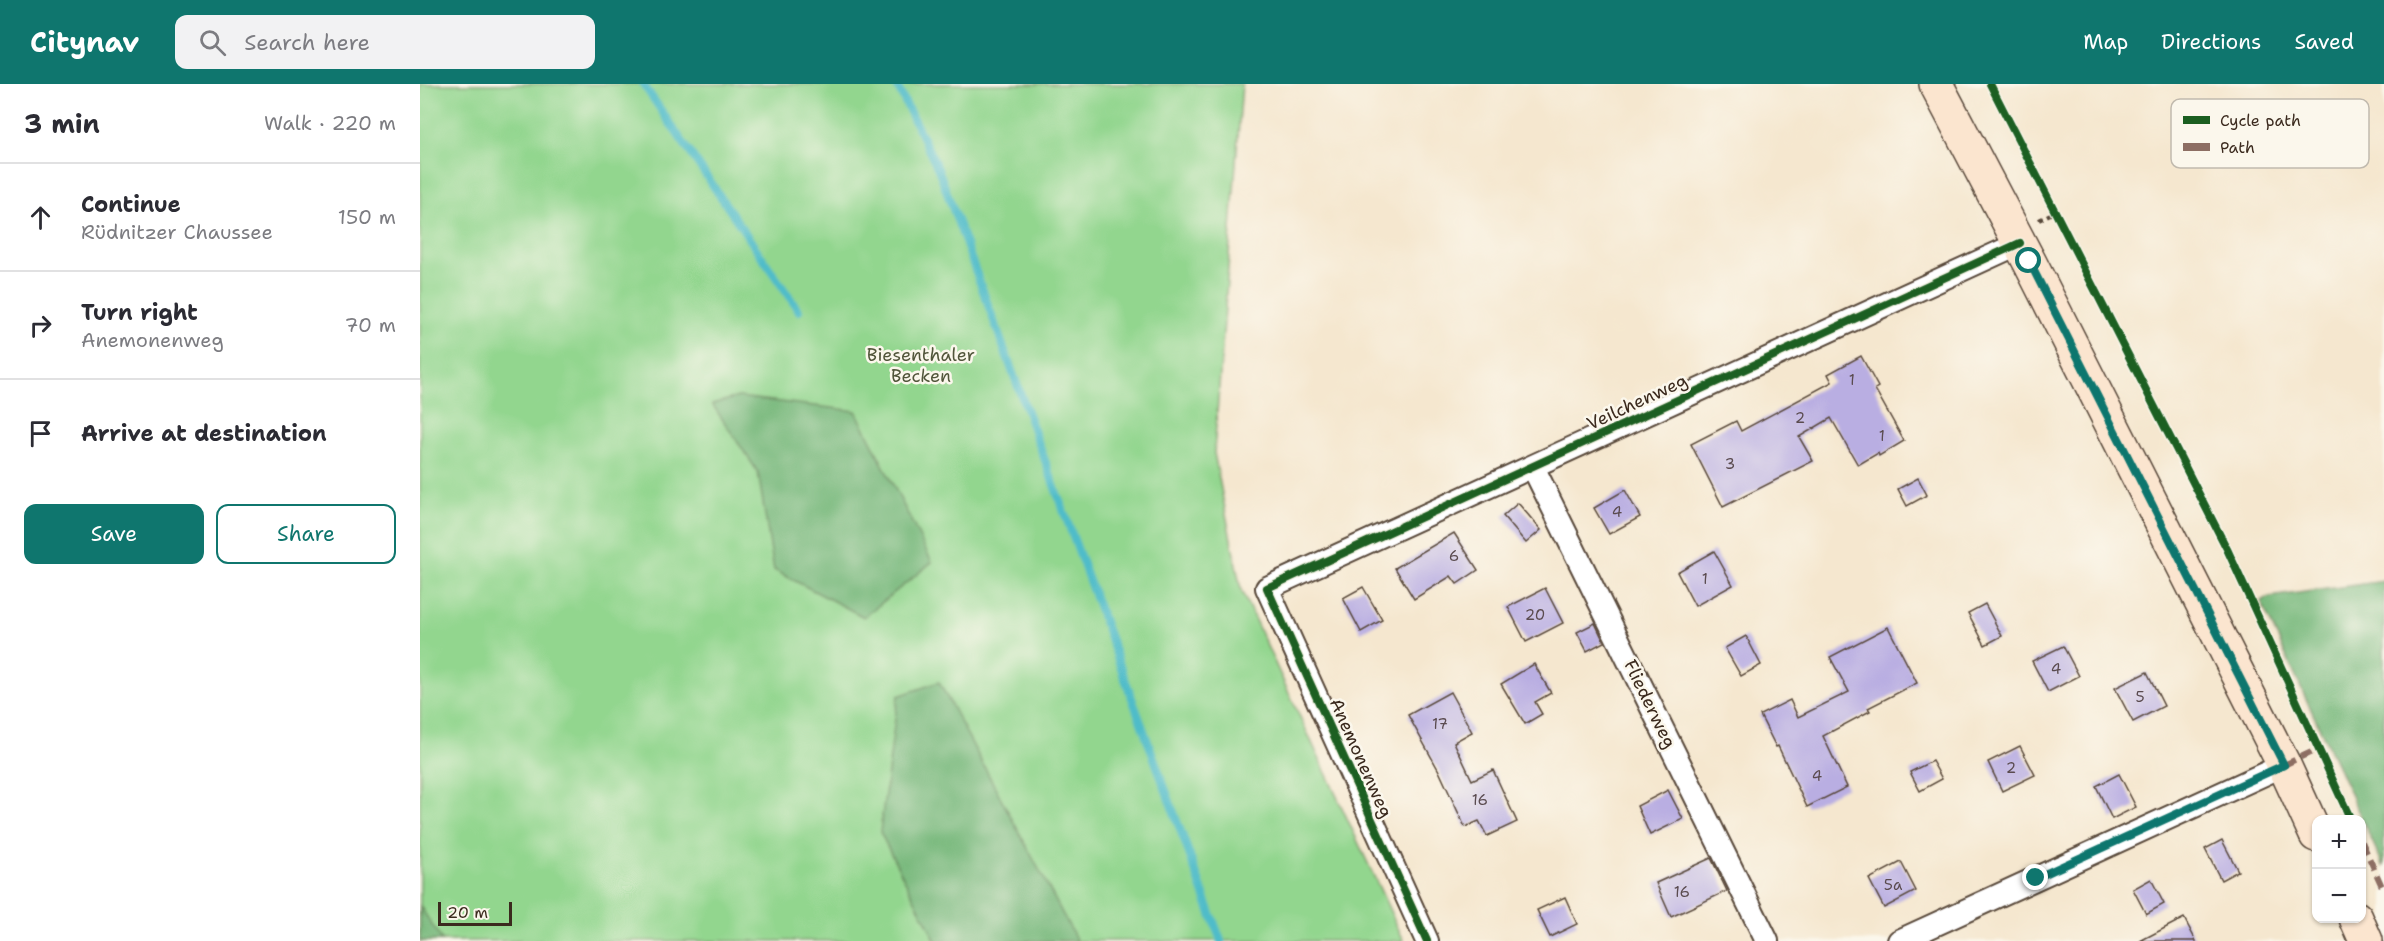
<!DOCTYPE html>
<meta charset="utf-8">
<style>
body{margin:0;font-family:"Shantell Sans",sans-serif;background:#f2f2f3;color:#2b2b33}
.controls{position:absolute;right:18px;bottom:18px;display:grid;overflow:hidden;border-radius:12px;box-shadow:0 2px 4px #0004}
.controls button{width:54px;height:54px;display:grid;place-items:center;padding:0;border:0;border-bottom:2px solid #e1e1e2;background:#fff;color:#2b2b33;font:30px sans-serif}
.scale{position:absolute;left:18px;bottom:15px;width:74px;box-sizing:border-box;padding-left:6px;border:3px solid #3b2a1e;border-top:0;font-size:16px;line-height:21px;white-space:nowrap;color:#3b2a1e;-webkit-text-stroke:4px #fbf7ec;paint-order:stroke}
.stop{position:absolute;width:18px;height:18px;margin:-14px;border:4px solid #0f766e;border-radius:50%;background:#fff}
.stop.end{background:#0f766e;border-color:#fff;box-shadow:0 2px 6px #0008}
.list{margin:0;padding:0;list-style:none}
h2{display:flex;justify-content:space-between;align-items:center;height:78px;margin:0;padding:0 24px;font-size:26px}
h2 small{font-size:20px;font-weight:400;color:#7c7c81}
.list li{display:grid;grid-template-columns:39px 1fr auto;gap:18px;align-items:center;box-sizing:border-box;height:108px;padding:0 24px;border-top:2px solid #e1e1e2}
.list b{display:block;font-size:22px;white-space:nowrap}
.list p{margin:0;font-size:20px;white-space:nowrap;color:#7c7c81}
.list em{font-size:20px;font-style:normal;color:#7c7c81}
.actions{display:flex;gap:12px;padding:18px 24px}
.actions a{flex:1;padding:14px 0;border:2px solid #0f766e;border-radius:12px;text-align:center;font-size:21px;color:#0f766e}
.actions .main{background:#0f766e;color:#fff}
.icon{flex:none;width:33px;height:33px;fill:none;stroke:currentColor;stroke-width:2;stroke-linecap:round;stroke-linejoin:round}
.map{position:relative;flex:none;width:1964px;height:857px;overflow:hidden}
header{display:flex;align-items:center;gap:36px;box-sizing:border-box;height:84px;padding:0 30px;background:#0f766e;color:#fff}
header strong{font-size:28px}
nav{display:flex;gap:33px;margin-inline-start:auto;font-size:21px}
.search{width:420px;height:54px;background:#f2f2f3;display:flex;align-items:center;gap:15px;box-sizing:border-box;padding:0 21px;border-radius:12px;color:#7c7c81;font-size:22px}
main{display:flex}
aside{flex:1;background:#fff}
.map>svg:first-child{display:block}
.green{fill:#92d68e;stroke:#668056;stroke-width:1.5}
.forest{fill:#75b779;stroke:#58704c;stroke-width:1.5}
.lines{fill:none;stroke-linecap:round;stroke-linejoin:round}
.stream{stroke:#4fbcc9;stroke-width:8}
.building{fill:#b9aee2}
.minor-casing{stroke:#574639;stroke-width:26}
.secondary-casing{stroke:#574639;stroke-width:36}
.path{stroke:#574639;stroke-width:4;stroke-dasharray:4.5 4.5;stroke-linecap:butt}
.minor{stroke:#fff;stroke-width:22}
.secondary{stroke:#fbe5cf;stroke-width:33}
.quiet{stroke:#8d6e63;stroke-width:6;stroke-dasharray:12 6;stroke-linecap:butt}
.cycleway-casing{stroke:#fbf7ec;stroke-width:11}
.cycleway{stroke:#1b5e20;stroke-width:8}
.route{stroke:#0f766e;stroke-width:8}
.labels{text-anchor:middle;stroke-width:5;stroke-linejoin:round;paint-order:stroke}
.number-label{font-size:15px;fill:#5a4b4f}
.park-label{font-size:18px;fill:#51553a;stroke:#fbf7ec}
.street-label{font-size:18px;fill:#3b2a1e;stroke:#fbf7ec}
.key{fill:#fbf7ec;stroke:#c1baae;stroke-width:1.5}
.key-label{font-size:16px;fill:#3b2a1e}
</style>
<header>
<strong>Citynav</strong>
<div class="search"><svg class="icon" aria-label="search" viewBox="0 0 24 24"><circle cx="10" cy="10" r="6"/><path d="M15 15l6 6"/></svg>Search here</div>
<nav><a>Map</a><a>Directions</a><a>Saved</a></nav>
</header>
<main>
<aside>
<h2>3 min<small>Walk · 220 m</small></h2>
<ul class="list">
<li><svg class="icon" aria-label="ahead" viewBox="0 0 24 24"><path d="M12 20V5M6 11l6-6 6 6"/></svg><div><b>Continue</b><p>Rüdnitzer Chaussee</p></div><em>150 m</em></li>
<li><svg class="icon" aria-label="right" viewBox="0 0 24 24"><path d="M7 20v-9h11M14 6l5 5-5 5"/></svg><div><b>Turn right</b><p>Anemonenweg</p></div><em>70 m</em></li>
<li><svg class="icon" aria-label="arrive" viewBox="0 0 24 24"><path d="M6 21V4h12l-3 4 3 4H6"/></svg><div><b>Arrive at destination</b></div></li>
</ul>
<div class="actions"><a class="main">Save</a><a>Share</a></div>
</aside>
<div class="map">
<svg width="1964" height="857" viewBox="0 0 1964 857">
<rect width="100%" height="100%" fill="#fbf7ec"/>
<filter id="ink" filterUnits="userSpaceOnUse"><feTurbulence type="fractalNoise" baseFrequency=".0167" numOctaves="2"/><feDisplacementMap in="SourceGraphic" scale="12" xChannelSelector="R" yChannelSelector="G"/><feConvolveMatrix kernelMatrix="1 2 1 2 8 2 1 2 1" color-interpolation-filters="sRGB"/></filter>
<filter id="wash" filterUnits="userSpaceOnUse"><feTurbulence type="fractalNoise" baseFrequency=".008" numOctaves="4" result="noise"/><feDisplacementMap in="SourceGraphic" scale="24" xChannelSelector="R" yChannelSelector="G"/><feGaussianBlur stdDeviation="1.35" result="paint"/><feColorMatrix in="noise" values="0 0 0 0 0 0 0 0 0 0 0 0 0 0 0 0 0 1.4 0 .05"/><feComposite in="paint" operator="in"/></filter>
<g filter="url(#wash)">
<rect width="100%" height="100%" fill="#f5e7cf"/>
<polygon class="green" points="0,0 822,0 794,369 821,506 984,857 0,857"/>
<g class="forest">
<polygon points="318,313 436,327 512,478 444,533 354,486 338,388 292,320"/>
<polygon points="1964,497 1964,783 1841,518 1849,513"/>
<polygon points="519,598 657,857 516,857 460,748 478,612"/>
<polygon points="0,822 22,857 0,857"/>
</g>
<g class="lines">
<g class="stream">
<polyline points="223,0 379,227"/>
<polyline points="476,0 519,87 801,857"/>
</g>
</g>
<g id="blocks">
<g class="building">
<polygon points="1441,272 1458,303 1455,305 1484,357 1459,372 1458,369 1438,381 1411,334 1379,353 1393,377 1303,423 1271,360 1316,337 1321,347 1412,298 1408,290"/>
<polygon points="1498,394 1507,411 1487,422 1478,405"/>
<polygon points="1205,406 1220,433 1189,450 1174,424"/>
<polygon points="1098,419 1121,446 1106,459 1083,432"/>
<polygon points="1034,449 1058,486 1037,500 1031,492 994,515 975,484"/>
<polygon points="1294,467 1313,501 1275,522 1257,488"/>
<polygon points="943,503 962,536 941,548 923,514"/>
<polygon points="1125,504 1143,539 1106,558 1088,523"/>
<polygon points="1565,520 1582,552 1565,561 1548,529"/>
<polygon points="1175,539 1184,558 1167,567 1157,548"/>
<polygon points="1468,543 1497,599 1448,624 1450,627 1403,652 1427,703 1387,723 1358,662 1356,663 1340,631 1370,616 1378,633 1429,608 1410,573"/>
<polygon points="1326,552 1341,581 1321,592 1305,564"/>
<polygon points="1643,562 1659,592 1628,608 1612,577"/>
<polygon points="1114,580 1131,609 1115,618 1122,630 1105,640 1081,600"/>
<polygon points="1727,588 1744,622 1713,638 1695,604"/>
<polygon points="1030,608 1052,648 1034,658 1052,696 1073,686 1097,738 1067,752 1059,737 1045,743 1019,687 988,631"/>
<polygon points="1600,662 1615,691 1582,707 1568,678"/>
<polygon points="1512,677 1522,695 1500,707 1490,688"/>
<polygon points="1699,690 1716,723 1692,735 1676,702"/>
<polygon points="1248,706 1263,735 1230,751 1217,722"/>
<polygon points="1802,756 1818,787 1801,796 1785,765"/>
<polygon points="1291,774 1307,807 1251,833 1236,799"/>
<polygon points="1481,778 1496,807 1464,824 1449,795"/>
<polygon points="1731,795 1744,820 1726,830 1713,805"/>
<polygon points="1145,813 1157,840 1130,853 1117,826"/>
<polygon points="1764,834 1776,857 1720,857"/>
</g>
</g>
</g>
<g filter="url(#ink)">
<use href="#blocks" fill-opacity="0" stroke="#574639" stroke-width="1.5"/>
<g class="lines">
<defs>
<g id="minor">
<polyline points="1113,383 1347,857"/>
<polyline points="1007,857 847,504 1600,159"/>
<polyline points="1479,857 1864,681"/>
</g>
<g id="secondary">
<polyline points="1516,0 1609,177 1864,681 1896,751"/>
<polyline points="1936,834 1946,857"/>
</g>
</defs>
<use href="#minor" class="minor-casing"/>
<use href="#secondary" class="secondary-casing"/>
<polyline class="path" points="1619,136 1636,127"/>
<use href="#minor" class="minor"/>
<use href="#secondary" class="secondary"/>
<g class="quiet">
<polyline points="1864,681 1898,665"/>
<polyline points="1942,758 1964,807"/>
</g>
<defs>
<g id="cycleway">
<polyline points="1570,0 1807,465 1931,736"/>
<polyline points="1007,857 847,504 1600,159"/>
</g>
</defs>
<use href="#cycleway" class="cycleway-casing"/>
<use href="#cycleway" class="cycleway"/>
</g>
</g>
<g class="lines" filter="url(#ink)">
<polyline class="route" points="1609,177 1864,681 1616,794"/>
</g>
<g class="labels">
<g class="number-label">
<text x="1432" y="301">1</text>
<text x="1380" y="339">2</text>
<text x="1462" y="357">1</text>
<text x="1310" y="385">3</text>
<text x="1197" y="433">4</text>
<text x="1034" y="477">6</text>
<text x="1285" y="500">1</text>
<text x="1115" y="536">20</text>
<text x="1636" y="590">4</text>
<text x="1720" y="618">5</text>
<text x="1020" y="645">17</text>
<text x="1591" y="689">2</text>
<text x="1397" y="697">4</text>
<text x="1060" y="721">16</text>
<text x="1473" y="806">5a</text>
<text x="1262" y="813">16</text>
</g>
<g class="park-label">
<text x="501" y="277">Biesenthaler<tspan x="501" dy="21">Becken</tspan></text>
</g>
<g class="street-label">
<text transform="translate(1217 318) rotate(-25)" y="6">Veilchenweg</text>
<text transform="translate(1230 620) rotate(64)" y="6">Fliederweg</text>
<text transform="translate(941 674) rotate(66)" y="6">Anemonenweg</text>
</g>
</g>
<rect x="1751" y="15" width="198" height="69" rx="9" class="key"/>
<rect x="1763" y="32" width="27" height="8" fill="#1b5e20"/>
<rect x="1763" y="59" width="27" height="8" fill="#8d6e63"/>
<g class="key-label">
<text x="1800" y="42">Cycle path</text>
<text x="1800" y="69">Path</text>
</g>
</svg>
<div class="controls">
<button>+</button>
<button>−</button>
</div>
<div class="scale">20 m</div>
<div class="stop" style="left:1609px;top:177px"></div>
<div class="stop end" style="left:1616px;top:794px"></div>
</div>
</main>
